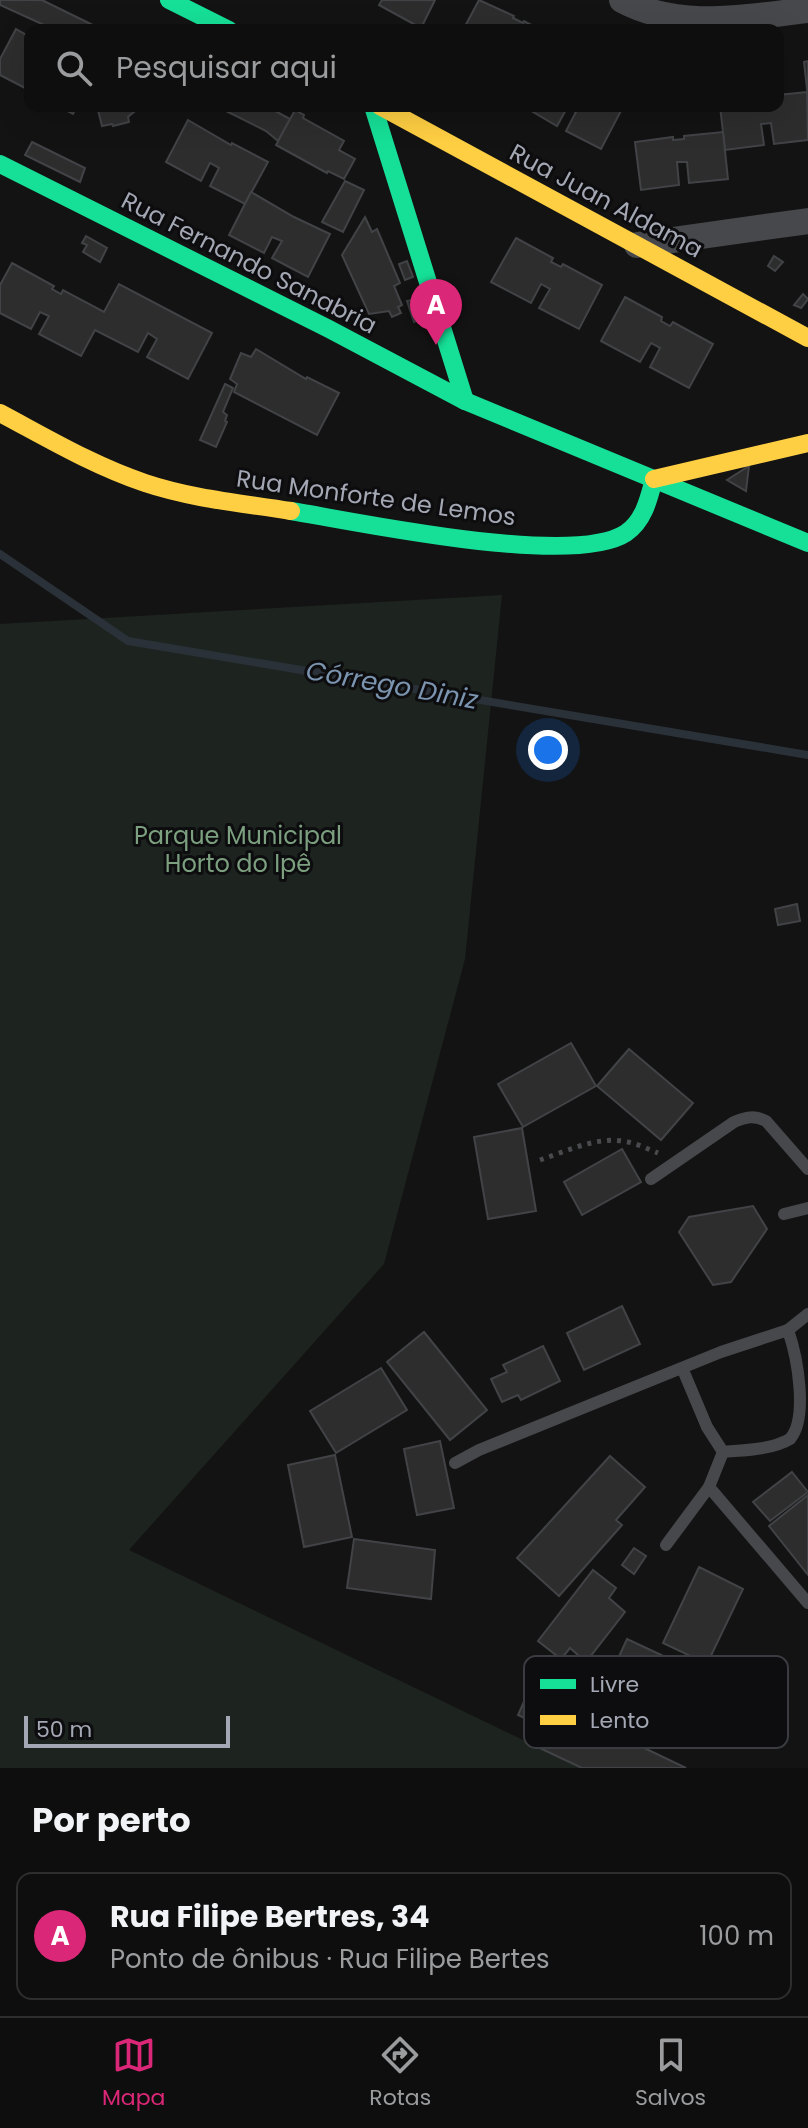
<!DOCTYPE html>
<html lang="pt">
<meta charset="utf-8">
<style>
body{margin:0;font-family:Poppins,sans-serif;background:#1c1c1c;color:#f1f3f6}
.scale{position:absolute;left:24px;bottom:20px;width:206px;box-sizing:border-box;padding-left:8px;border:4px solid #a4a8b4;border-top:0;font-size:22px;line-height:28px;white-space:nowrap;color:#a4a8b4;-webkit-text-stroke:6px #0d0d0f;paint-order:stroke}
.you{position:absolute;left:548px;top:750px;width:28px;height:28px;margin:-20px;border:6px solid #fff;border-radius:50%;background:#1a73e8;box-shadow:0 0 0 12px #1a73e833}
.badge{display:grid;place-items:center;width:52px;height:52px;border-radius:50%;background:#db2777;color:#fff;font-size:26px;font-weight:700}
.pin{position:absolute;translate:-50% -66px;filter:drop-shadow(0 2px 4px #0008)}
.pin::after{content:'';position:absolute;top:42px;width:28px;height:24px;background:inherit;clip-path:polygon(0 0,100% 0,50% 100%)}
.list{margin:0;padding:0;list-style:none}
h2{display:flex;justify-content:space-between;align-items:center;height:104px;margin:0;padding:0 32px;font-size:34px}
h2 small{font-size:26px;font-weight:400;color:#9b9c9e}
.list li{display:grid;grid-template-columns:52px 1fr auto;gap:24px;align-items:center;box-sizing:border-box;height:128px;margin:0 16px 16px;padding:0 16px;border:2px solid #2e2e2e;border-radius:16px}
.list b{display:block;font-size:30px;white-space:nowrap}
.list p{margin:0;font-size:26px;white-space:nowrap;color:#9b9c9e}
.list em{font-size:26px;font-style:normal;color:#9b9c9e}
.icon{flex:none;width:44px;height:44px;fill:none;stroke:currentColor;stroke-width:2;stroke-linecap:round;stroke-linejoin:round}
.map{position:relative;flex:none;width:808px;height:1768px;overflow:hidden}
.search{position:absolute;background:#0e0e0e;box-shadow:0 8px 32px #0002;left:24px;right:24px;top:24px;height:88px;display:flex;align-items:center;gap:20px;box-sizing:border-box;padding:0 28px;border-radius:16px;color:#9b9c9e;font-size:30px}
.sheet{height:248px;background:#0e0e0e}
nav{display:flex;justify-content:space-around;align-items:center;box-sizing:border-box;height:112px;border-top:2px solid #2e2e2e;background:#0e0e0e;font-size:22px;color:#9b9c9e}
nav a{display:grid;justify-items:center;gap:4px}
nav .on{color:#db2777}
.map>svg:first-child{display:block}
.green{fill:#1d231e}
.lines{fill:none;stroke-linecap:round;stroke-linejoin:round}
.stream{stroke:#2a3138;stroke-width:8}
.building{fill:#2d2d2e;stroke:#424346;stroke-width:2}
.path{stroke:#494a4e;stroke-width:5;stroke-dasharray:4 6;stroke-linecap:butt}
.lane{stroke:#47484c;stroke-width:12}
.street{stroke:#47484c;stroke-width:26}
.fast{stroke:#16e098;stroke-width:18}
.slow{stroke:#ffcf43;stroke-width:18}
.labels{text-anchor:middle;stroke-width:6;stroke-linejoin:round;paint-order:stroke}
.street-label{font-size:24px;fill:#a4a8b4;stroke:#0d0d0f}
.park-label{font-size:24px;fill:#7b9f7f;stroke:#0d0d0f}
.water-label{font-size:26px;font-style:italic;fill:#7b94af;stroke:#0d0d0f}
.key{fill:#0d0d0f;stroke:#3a3c41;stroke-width:2}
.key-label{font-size:22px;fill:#a4a8b4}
</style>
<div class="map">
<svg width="808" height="1768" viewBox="0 0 808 1768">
<rect width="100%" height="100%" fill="#131313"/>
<polygon class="green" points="502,595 465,959 384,1264 129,1550 581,1768 0,1768 0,624"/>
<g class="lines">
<polyline class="stream" points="0,554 128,641 808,755"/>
</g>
<g class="building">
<polygon points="0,0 42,0 103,30 55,30 0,5"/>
<polygon points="382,0 435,0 421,28 379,5"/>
<polygon points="479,0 514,16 513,18 523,23 524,21 541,30 463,30"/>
<polygon points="16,29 30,37 29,90 0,75 0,59"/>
<polygon points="808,61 808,98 804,62"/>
<polygon points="807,92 808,140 774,144 771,123 761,124 764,145 725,150 720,106 778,106 778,95"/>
<polygon points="58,106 77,106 73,114"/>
<polygon points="97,106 141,106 128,117 129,122 113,126 112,124 102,126"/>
<polygon points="216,106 266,106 290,119 278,141 266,131"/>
<polygon points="523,106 621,106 623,107 601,149 566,131 576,112 567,108 557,126"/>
<polygon points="295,110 304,115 303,118 344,141 339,150 355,159 344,179 328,171 327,173 276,145"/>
<polygon points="188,120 231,145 232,143 268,162 245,204 210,186 219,168 210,163 201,181 166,162"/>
<polygon points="723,132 728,179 689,183 687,162 677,162 679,185 641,190 635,142 673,137 673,140 684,139 684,136"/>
<polygon points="32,142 85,168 80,182 25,155"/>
<polygon points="345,181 364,190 343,232 322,222"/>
<polygon points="251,192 294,217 330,234 308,277 272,258 282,241 272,237 264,253 229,235"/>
<polygon points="365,217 372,232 377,229 400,283 394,286 402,305 398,307 401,313 392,317 389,311 369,314 342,255"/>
<polygon points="86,236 107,248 100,262 83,252 87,245 82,243"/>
<polygon points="516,238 553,258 551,262 561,267 563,264 602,285 579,329 539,308 550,289 541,284 531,303 491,282"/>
<polygon points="774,256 783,262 775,271 768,266"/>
<polygon points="407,261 413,277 405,280 399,264"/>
<polygon points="12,263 54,286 52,289 61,294 63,290 104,312 119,284 212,333 188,379 147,357 157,339 148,333 138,352 95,330 81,356 39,334 49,316 40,312 31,329 0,313 0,285"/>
<polygon points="803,294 808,299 801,308 794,305"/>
<polygon points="625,297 662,317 661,321 670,326 673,322 713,344 689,388 650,367 660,348 651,343 640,362 601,341"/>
<polygon points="417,299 423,319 414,322 407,301"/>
<polygon points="256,349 306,379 307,377 339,393 317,435 234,392 237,384 230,379 241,353 251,357"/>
<polygon points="225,384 233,388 223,412 227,415 225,421 227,422 216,447 200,440"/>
<polygon points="749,466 746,491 727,480"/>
<polygon points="797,904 800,921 778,925 775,909"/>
<polygon points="571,1043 596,1086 523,1127 498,1084"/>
<polygon points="629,1049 693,1103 661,1140 597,1086"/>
<polygon points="522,1128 536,1211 488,1219 474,1137"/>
<polygon points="622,1149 641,1182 582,1215 564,1182"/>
<polygon points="753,1206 767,1229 731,1282 713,1285 679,1232 689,1217"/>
<polygon points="622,1306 640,1344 584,1370 567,1333"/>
<polygon points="424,1332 487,1410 450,1440 387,1362"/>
<polygon points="543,1346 560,1381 521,1400 518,1395 502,1402 491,1379 507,1372 503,1365"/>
<polygon points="381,1368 407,1410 336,1453 310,1411"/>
<polygon points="440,1441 454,1508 417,1515 404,1449"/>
<polygon points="335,1455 352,1537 304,1547 288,1465"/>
<polygon points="610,1456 645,1487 616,1520 622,1525 559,1596 517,1558"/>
<polygon points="792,1472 808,1492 770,1521 753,1502"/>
<polygon points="808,1495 808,1575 769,1526"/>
<polygon points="354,1539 435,1550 431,1599 347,1588"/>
<polygon points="634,1548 646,1556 634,1574 622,1565"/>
<polygon points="699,1567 743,1589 707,1664 663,1643"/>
<polygon points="593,1570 616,1588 609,1598 625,1612 586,1662 570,1648 561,1659 538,1641"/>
<polygon points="627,1639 672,1660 636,1736 592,1715"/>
<polygon points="527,1695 547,1704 537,1724 518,1715"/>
<polygon points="548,1702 686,1768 582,1768 529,1743"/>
</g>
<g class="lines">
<path class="path" d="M540,1160C567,1151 599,1135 628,1142C638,1144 648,1149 658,1153"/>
<g class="lane">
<path d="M651,1179L734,1122C746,1117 754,1115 766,1121L808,1169"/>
<polyline points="784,1214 808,1208"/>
<polyline points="788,1330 808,1314"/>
<path d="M455,1463L479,1450L721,1352L788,1330C798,1359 808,1418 790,1439C771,1450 744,1450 723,1452L707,1427L683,1370"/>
<polyline points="709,1487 808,1603"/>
<polyline points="666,1545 709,1487 723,1452"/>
</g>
<g class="street">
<path d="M622,0C680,31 745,17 808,10"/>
<polyline points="637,245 808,221"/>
</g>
<g class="fast">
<polyline points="169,0 229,30"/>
<polyline points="373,106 465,401"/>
<polyline points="0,164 329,329 465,401 808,543"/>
<path d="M291,511C359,522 573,568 626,533C644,521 649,498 654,479"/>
</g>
<g class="slow">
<polyline points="380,106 808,338"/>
<path d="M0,413C47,438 94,466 145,483C193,499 242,503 291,511"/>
<polyline points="654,479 808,443"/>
</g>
</g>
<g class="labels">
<g class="street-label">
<text transform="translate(606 201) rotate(28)" y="8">Rua Juan Aldama</text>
<text transform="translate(249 263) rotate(27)" y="8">Rua Fernando Sanabria</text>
<text transform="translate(376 498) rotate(8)" y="8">Rua Monforte de Lemos</text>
</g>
<g class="park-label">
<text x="238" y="844">Parque Municipal<tspan x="238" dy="28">Horto do Ipê</tspan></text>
</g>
<g class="water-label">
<text transform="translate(392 685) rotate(10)" y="9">Córrego Diniz</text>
</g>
</g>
<rect x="524" y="1656" width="264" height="92" rx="12" class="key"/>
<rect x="540" y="1679" width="36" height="10" fill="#16e098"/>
<rect x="540" y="1715" width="36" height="10" fill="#ffcf43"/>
<g class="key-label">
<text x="590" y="1692">Livre</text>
<text x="590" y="1728">Lento</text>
</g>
</svg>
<div class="scale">50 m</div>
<div class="you"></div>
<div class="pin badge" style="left:436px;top:345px">A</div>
<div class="search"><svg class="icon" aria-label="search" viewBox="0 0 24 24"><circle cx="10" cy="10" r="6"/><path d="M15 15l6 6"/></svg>Pesquisar aqui</div>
</div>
<section class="sheet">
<h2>Por perto<small></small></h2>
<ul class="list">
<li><span class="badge">A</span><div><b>Rua Filipe Bertres, 34</b><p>Ponto de ônibus · Rua Filipe Bertes</p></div><em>100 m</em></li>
</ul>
</section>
<nav>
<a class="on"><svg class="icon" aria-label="map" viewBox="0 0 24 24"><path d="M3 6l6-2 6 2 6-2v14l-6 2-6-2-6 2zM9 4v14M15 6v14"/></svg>Mapa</a>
<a><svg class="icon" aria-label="directions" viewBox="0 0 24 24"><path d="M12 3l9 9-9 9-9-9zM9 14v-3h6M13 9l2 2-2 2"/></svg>Rotas</a>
<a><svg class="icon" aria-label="saved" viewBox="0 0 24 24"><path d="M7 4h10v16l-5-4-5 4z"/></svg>Salvos</a>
</nav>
